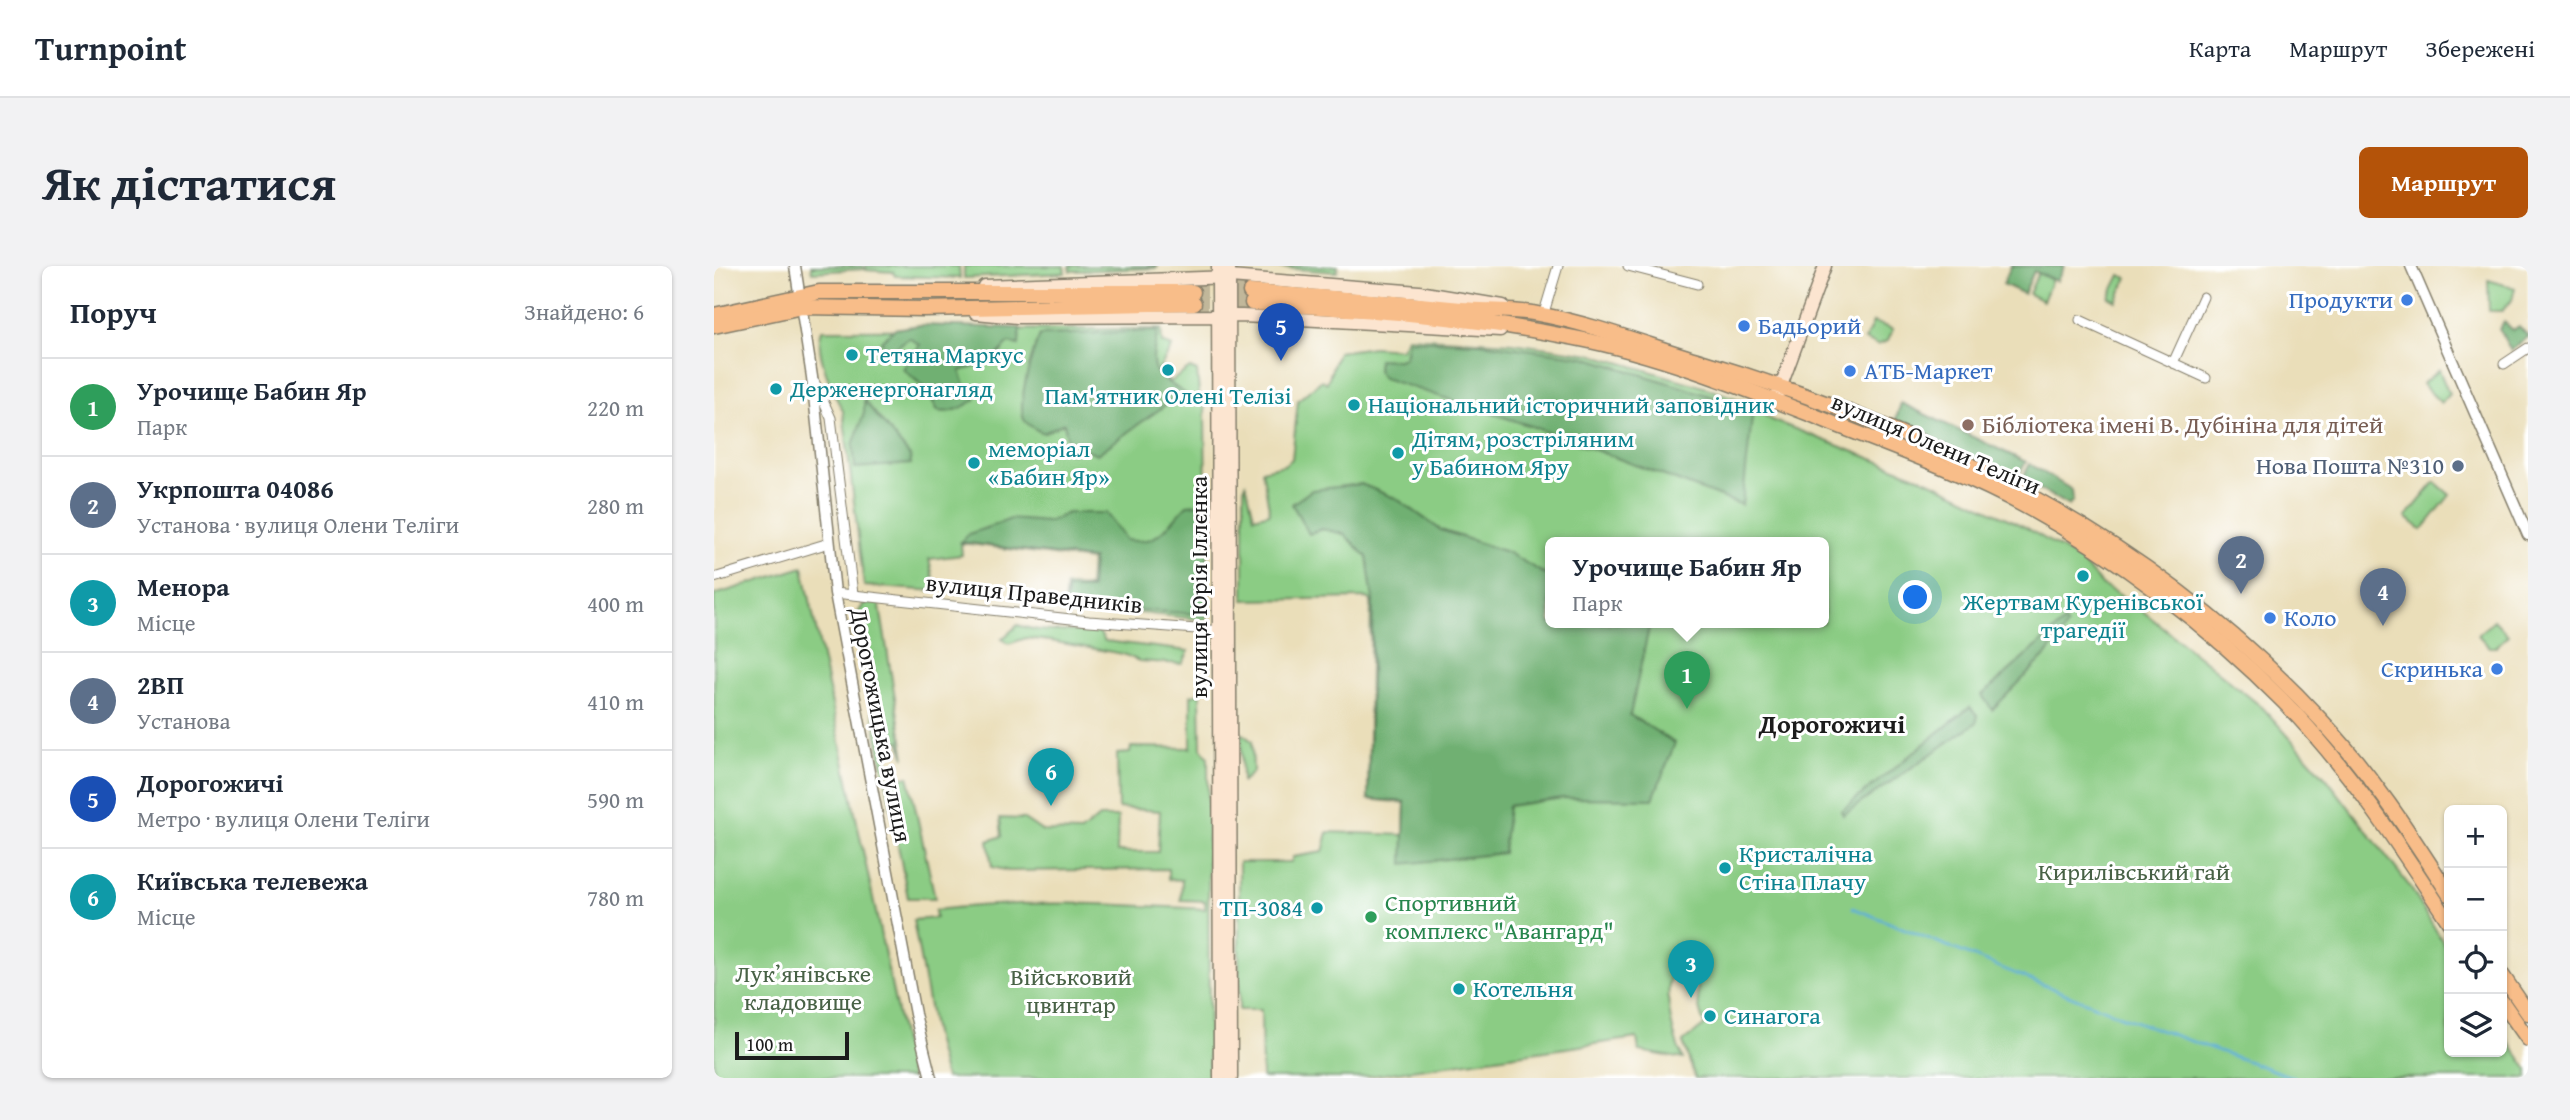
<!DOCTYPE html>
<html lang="uk">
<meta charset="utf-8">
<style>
body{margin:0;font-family:"Gentium Book Plus",serif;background:#f2f2f3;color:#1f2937}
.controls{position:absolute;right:21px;bottom:21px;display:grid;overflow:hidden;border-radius:10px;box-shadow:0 2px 5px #0004}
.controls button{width:63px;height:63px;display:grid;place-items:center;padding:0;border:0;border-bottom:2px solid #e0e1e3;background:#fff;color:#1f2937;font:35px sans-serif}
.scale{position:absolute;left:21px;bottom:18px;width:114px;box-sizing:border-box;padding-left:7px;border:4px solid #1c1c1c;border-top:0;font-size:19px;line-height:24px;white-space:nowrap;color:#1c1c1c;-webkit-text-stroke:5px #fff;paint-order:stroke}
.you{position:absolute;left:1202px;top:332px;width:24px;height:24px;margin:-18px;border:5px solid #fff;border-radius:50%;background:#1a73e8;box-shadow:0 0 0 10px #1a73e833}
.badge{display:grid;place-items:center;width:46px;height:46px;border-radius:50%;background:#b45309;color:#fff;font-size:23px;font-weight:700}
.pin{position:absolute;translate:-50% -58px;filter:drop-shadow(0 2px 4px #0008)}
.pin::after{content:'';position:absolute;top:37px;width:24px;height:21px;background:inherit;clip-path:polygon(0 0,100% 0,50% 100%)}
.popup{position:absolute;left:831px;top:271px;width:284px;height:91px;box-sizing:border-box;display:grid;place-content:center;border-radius:10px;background:#fff;filter:drop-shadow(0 2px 5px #0005);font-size:23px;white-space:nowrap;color:#747a83}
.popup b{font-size:26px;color:#1f2937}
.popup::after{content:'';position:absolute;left:50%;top:100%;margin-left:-14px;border:14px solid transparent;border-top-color:#fff}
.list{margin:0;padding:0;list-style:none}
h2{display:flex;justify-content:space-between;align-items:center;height:91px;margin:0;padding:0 28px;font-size:30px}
h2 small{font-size:23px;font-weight:400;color:#747a83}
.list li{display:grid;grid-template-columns:46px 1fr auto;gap:21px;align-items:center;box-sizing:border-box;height:98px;padding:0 28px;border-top:2px solid #e0e1e3}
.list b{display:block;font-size:26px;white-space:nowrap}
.list p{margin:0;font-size:23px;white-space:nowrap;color:#747a83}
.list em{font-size:23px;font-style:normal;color:#747a83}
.icon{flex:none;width:38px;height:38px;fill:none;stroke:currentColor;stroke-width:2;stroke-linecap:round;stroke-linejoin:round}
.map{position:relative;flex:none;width:1814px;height:812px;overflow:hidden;border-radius:10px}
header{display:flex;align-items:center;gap:42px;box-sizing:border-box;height:98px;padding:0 35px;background:#fff;border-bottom:2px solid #e0e1e3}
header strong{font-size:33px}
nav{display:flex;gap:38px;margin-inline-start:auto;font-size:24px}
.intro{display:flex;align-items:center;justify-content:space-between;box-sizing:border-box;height:168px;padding:0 42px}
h1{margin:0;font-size:49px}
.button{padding:18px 32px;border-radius:10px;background:#b45309;color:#fff;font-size:24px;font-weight:700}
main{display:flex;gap:42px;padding:0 42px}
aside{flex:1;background:#fff;border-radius:10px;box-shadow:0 2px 5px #0004}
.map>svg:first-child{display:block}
.green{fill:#8bcc84;stroke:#547450;stroke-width:2;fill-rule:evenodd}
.forest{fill:#70b072;stroke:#466647;stroke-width:2}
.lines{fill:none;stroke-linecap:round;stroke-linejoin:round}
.stream{stroke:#5dafd8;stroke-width:2.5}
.primary-tunnel{stroke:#c1b79a;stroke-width:14;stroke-dasharray:14 7;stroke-linecap:butt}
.minor-casing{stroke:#837d6a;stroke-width:11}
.tertiary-casing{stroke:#837d6a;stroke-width:13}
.secondary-casing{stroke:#837d6a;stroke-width:15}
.primary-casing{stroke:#837d6a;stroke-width:17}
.minor{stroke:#fff;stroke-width:9}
.tertiary{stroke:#fff;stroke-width:10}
.secondary{stroke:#fce5d0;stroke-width:12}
.primary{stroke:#f8bd89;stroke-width:14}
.shop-dot{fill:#3f7fe0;stroke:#fff;stroke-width:2.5}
.culture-dot{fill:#0f9aa8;stroke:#fff;stroke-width:2.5}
.education-dot{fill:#8d6e63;stroke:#fff;stroke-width:2.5}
.service-dot{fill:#5c6f8a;stroke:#fff;stroke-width:2.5}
.leisure-dot{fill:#2e9e5b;stroke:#fff;stroke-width:2.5}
.labels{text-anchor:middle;stroke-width:6;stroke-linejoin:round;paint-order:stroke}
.shop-label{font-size:24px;fill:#366cbe;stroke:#fff;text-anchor:start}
.culture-label{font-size:24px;fill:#0d838f;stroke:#fff;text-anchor:start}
.education-label{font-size:24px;fill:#785e54;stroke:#fff;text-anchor:start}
.street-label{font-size:24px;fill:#1c1c1c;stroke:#fff}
.service-label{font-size:24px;fill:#4e5e75;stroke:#fff;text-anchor:end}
.park-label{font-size:24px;fill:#486246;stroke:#fff}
.leisure-label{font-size:24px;fill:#27864d;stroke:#fff;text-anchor:start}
.neighbourhood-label{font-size:26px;font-weight:bold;fill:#1c1c1c;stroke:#fff}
</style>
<header>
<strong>Turnpoint</strong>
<nav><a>Карта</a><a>Маршрут</a><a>Збережені</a></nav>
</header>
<div class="intro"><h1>Як дістатися</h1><a class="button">Маршрут</a></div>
<main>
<aside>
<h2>Поруч<small>Знайдено: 6</small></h2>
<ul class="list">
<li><span class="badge" style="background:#2e9e5b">1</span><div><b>Урочище Бабин Яр</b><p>Парк</p></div><em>220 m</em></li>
<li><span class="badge" style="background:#5c6f8a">2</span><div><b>Укрпошта 04086</b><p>Установа · вулиця Олени Теліги</p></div><em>280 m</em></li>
<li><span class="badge" style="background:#0f9aa8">3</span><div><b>Менора</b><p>Місце</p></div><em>400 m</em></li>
<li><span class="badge" style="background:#5c6f8a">4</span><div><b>2ВП</b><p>Установа</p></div><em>410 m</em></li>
<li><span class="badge" style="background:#1a4fb4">5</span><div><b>Дорогожичі</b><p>Метро · вулиця Олени Теліги</p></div><em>590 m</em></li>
<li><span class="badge" style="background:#0f9aa8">6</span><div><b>Київська телевежа</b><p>Місце</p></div><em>780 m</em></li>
</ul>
</aside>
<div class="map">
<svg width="1814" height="812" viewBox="0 0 1814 812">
<rect width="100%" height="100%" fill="#fff"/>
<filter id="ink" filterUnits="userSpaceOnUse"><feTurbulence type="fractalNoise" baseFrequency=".0143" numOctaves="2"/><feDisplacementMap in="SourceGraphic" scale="14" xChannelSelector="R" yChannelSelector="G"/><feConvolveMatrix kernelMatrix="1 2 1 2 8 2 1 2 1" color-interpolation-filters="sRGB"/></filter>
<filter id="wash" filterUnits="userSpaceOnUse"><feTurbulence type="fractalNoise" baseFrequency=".00686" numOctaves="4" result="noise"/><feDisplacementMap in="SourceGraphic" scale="28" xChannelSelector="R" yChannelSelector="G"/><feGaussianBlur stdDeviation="1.57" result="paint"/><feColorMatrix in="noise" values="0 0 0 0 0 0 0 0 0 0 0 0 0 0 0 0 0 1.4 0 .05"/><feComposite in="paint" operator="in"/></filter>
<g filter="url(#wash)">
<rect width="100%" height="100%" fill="#eadeb9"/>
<g class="green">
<polygon points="97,0 149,0 150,3 98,6"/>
<polygon points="152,0 245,0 246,12 181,10 179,6 152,4"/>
<polygon points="250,0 350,0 351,7 250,12"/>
<polygon points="355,0 443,0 443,2 356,5"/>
<polygon points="537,0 624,0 623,6"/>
<polygon points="1324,7 1338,14 1329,35 1315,28"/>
<polygon points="1406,9 1413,12 1402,35 1395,31"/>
<polygon points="1774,14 1801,22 1798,34 1788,45 1775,45"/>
<polygon points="1159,56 1179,63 1174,75 1163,79 1151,74"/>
<path d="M447,63L448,77L458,81L444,105L456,116L476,102L483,105L485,127L491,143L493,354L350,339L352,320L375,321L377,294L256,278H247L248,289L215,293L222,325L150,320L129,145C119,127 99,84 108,64Z"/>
<path d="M693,71L798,77L877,88L983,119L1030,135L1058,154L1215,215L1311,261L1366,294L1389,320L1415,334L1549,442L1613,513L1696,621L1735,686V786H1788V766L1814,804V812H981L969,776L991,759C982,741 981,717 989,698L965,693C945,719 957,765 969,793L925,785L923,772L642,812H548L547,744H525V596H577L579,591L609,586L614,566L690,569L691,537L654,533L657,335L654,332L530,334V222L532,218L540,251L556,247L548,204L570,199L578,193L584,134L608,114L613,117L624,86L659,81L687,83ZM836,277H1110V357H836Z"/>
<polygon points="1725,104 1735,128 1727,137 1708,118"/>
<polygon points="1721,216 1736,229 1708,264 1692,251"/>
<polygon points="89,301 197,812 0,812 0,329"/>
<polygon points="165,335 191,492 185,475 170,478 176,508 170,509 142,350 150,338"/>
<polygon points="1780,354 1794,369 1782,381 1775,381 1764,369"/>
<path d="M304,359C332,369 356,363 385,366L391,375L475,385L468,398L425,395L409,388L336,375L312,372L295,378L288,373Z"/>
<path d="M486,427L487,482L494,491L495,812H231L220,768L199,654L222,652L221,644C311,633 401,638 491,643V635L467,634L468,614L454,613V603L295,605L278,601L274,575L288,570L286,552L310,553L328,565L367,566L385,551H404L403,586H444L446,545L404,542L403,488L416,487L417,481L477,482V429Z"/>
<polygon points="527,467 538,475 539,506 528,516"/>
<polygon points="194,510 197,522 221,632 194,632 172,516"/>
</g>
<g class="forest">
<polygon points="1297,0 1350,0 1343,15 1320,5 1310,28 1289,18"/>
<polygon points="1790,56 1799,64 1805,60 1814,70 1797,85 1785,63"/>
<path d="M206,59L306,62L305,79L295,77L277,96L246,105L253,124L262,121L261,134C249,141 239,148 224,145L212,123L189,103L206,79L195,72L174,87L167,75L180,63Z"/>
<path d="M444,65C435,107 435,104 472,128L457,135L383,188L374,184L356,187L350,157L330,167C324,165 315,160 311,155C301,141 319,84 326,69Z"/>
<polygon points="694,74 766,77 871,91 1039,143 1028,239 820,161 669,112 663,104 664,93 685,94 691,91"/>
<polygon points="150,134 196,190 197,198 141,202 139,179 150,147"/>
<polygon points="1187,137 1312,196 1303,212 1181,156"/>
<polygon points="1316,198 1358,224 1359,234 1355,240 1308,213"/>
<polygon points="647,218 683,233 727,264 793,286 836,311 836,357 936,357 916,449 961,477 939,533 849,532 794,540 789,587 689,598 691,536 654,533 659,334 653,291 630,268 608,263 595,268 578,238 598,224"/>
<path d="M494,237L493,349L352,338L353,323H377L379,293L246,276L255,268L297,253L334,256L354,247H392L412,274C445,280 452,260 473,239Z"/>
<polygon points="1350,356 1353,360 1334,387 1278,444 1268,429"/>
<polygon points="1256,441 1264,450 1262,457 1129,549 1127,545"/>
</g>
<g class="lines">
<polyline class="stream" points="1139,642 1409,751 1581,812"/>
</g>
</g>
<g filter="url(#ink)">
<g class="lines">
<g class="primary-tunnel">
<polyline points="479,26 536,26"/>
<polyline points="480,37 538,37"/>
</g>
<defs>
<g id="minor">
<polyline points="914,0 983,18"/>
<polyline points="829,50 844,0"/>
<polyline points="1366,54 1492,112"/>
<polyline points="1459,97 1489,31"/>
<polyline points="1790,98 1814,82"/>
<polyline points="101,117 117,152 139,328"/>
<polyline points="0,312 115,277"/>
<polyline points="121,327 375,355 509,365"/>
</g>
<g id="tertiary">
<polyline points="81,0 98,111 121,327 201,748 217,812"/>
<polyline points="1697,0 1814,269"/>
</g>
<g id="secondary">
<polyline points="504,0 506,812"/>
<polyline points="515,0 517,812"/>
<polyline points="270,20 516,11 705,26 789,40"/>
<polyline points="262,47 303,51 528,50 786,64"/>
<polyline points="1064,128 1111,0"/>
</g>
<g id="primary">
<path d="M536,26C607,31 677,36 747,43C772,45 799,43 824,48C879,58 933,79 986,95C1220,165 1438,272 1606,453C1656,506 1696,567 1735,628"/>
<path d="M538,37C646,43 754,50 861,72C944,88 1024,120 1103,151C1172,179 1245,204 1311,240C1405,291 1495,360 1570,436C1635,502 1685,579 1735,656"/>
<polyline points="0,49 105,26 479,26"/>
<polyline points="0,60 88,41 210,43 480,37"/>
<polyline points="1788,709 1814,747"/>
<polyline points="1788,736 1814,773"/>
</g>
</defs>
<use href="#minor" class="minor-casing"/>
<use href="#tertiary" class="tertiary-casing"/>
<use href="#secondary" class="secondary-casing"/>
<use href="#primary" class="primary-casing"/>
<use href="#minor" class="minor"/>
<use href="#tertiary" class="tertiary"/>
<use href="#secondary" class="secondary"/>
<use href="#primary" class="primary"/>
</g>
</g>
<g class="shop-dot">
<circle cx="1693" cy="34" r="7"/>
<circle cx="1030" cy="60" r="7"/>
<circle cx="1136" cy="105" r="7"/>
<circle cx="1556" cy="352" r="7"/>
<circle cx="1783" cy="403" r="7"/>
</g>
<g class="culture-dot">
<circle cx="138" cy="89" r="7"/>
<circle cx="454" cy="104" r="7"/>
<circle cx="62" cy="123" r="7"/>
<circle cx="640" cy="139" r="7"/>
<circle cx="684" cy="187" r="7"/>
<circle cx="260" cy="197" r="7"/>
<circle cx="1369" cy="310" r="7"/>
<circle cx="1011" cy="602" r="7"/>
<circle cx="603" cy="642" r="7"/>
<circle cx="745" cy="723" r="7"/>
<circle cx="996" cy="750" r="7"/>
</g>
<circle class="education-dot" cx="1254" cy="159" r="7"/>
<circle class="service-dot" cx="1744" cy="200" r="7"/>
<circle class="leisure-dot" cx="657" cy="651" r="7"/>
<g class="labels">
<g class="shop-label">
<text x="1679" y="42" text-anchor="end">Продукти</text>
<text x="1044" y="68">Бадьорий</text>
<text x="1150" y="113">АТБ-Маркет</text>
<text x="1570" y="360">Коло</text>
<text x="1769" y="411" text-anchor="end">Скринька</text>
</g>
<g class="culture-label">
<text x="152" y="97">Тетяна Маркус</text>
<text x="76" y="131">Держенергонагляд</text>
<text x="454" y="138" text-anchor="middle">Пам'ятник Олені Телізі</text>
<text x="654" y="147">Національний історичний заповідник</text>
<text x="698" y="181">Дітям, розстріляним<tspan x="698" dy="28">у Бабином Яру</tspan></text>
<text x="274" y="191">меморіал<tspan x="274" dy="28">«Бабин Яр»</tspan></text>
<text x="1369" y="344" text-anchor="middle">Жертвам Куренівської<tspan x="1369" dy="28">трагедії</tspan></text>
<text x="1025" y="596">Кристалічна<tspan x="1025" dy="28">Стіна Плачу</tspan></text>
<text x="589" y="650" text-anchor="end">ТП-3084</text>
<text x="759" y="731">Котельня</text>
<text x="1010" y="758">Синагога</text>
</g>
<g class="education-label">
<text x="1268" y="167">Бібліотека імені В. Дубініна для дітей</text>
</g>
<g class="street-label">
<text transform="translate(1222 178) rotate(23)" y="8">вулиця Олени Теліги</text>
<text transform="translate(485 321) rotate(-90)" y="8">вулиця Юрія Іллєнка</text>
<text transform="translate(320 328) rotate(6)" y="8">вулиця Праведників</text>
<text transform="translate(167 459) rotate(79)" y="8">Дорогожицька вулиця</text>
</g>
<g class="service-label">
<text x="1730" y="208">Нова Пошта №310</text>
</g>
<g class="park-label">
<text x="1420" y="614">Кирилівський гай</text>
<text x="89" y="716">Лукʼянівське<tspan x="89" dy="28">кладовище</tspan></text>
<text x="357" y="719">Військовий<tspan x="357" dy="28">цвинтар</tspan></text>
</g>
<g class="leisure-label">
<text x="671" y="645">Спортивний<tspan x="671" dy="28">комплекс "Авангард"</tspan></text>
</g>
<g class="neighbourhood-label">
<text x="1118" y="467">Дорогожичі</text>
</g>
</g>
</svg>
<div class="controls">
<button>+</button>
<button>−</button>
<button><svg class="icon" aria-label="locate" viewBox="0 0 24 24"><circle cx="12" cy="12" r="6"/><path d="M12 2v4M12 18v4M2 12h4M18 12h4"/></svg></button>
<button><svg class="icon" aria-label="layers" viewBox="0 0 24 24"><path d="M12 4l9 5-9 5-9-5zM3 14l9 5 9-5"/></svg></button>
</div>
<div class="scale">100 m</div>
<div class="you"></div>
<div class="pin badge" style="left:973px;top:443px;background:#2e9e5b">1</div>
<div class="popup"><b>Урочище Бабин Яр</b>Парк</div>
<div class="pin badge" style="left:1527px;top:328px;background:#5c6f8a">2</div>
<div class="pin badge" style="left:977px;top:732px;background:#0f9aa8">3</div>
<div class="pin badge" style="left:1669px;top:360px;background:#5c6f8a">4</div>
<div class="pin badge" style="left:567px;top:95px;background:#1a4fb4">5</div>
<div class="pin badge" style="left:337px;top:540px;background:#0f9aa8">6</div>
</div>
</main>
